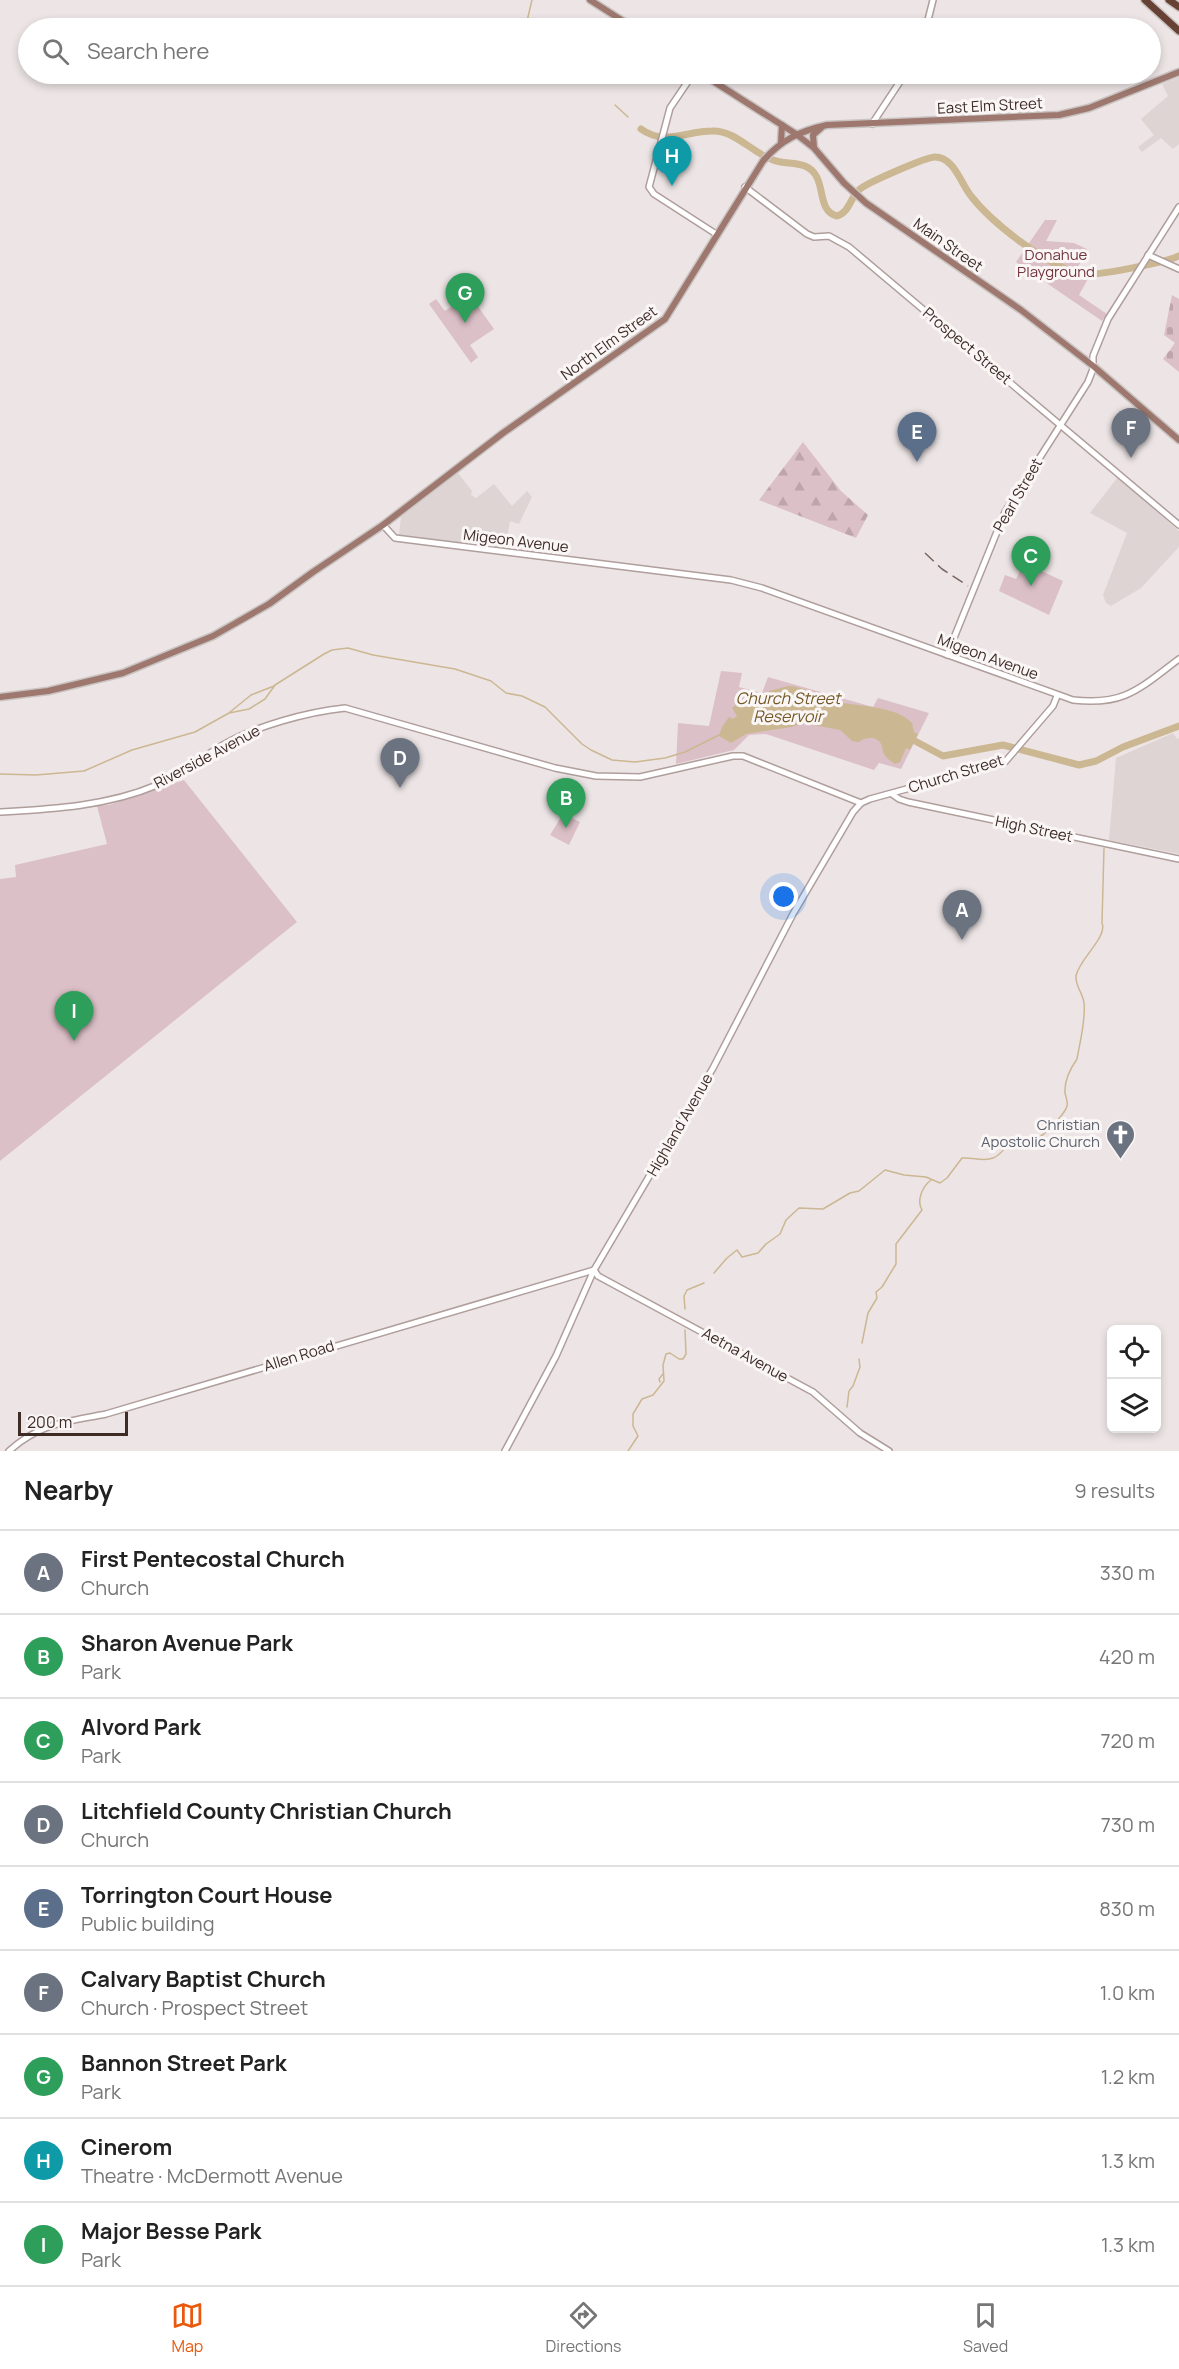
<!DOCTYPE html>
<meta charset="utf-8">
<style>
body{margin:0;font-family:Manrope,sans-serif;background:#f6f6f6;color:#222}
.controls{position:absolute;right:18px;bottom:18px;display:grid;overflow:hidden;border-radius:9px;box-shadow:0 3px 9px #0003}
.controls button{width:54px;height:54px;display:grid;place-items:center;padding:0;border:0;border-bottom:2px solid #e0e0e0;background:#fff;color:#222;font:30px sans-serif}
.scale{position:absolute;left:18px;bottom:15px;width:110px;box-sizing:border-box;padding-left:6px;border:3px solid #3d2b26;border-top:0;font-size:16px;line-height:21px;white-space:nowrap;color:#3d2b26;-webkit-text-stroke:4px #faf6f6;paint-order:stroke}
.you{position:absolute;left:784px;top:897px;width:21px;height:21px;margin:-15px;border:4px solid #fff;border-radius:50%;background:#1a73e8;box-shadow:0 0 0 9px #1a73e833}
.badge{display:grid;place-items:center;width:39px;height:39px;border-radius:50%;background:#ea580c;color:#fff;font-size:20px;font-weight:700}
.pin{position:absolute;translate:-50% -50px;filter:drop-shadow(0 2px 3px #0008)}
.pin::after{content:'';position:absolute;top:32px;width:21px;height:18px;background:inherit;clip-path:polygon(0 0,100% 0,50% 100%)}
.list{margin:0;padding:0;list-style:none}
h2{display:flex;justify-content:space-between;align-items:center;height:78px;margin:0;padding:0 24px;font-size:26px}
h2 small{font-size:20px;font-weight:400;color:#767676}
.list li{display:grid;grid-template-columns:39px 1fr auto;gap:18px;align-items:center;box-sizing:border-box;height:84px;padding:0 24px;border-top:2px solid #e0e0e0}
.list b{display:block;font-size:22px;white-space:nowrap}
.list p{margin:0;font-size:20px;white-space:nowrap;color:#767676}
.list em{font-size:20px;font-style:normal;color:#767676}
.icon{flex:none;width:33px;height:33px;fill:none;stroke:currentColor;stroke-width:2;stroke-linecap:round;stroke-linejoin:round}
.map{position:relative;flex:none;width:1179px;height:1451px;overflow:hidden}
.search{position:absolute;background:#fff;box-shadow:0 3px 9px #0003;left:18px;right:18px;top:18px;height:66px;display:flex;align-items:center;gap:15px;box-sizing:border-box;padding:0 21px;border-radius:33px;color:#767676;font-size:22px}
.sheet{height:834px;background:#fff}
nav{display:flex;justify-content:space-around;align-items:center;box-sizing:border-box;height:84px;border-top:2px solid #e0e0e0;background:#fff;font-size:16px;color:#767676}
nav a{display:grid;justify-items:center;gap:3px}
nav .on{color:#ea580c}
.map>svg:first-child{display:block}
.built{fill:#ddd4d3}
.green{fill:#dcc0c7}
.forest{fill:url(#forest-firs)}
.cemetery{fill:url(#cemetery-stones)}
.water{fill:#ccb793}
.lines{fill:none;stroke-linecap:round;stroke-linejoin:round}
.stream{stroke:#ccb793;stroke-width:1.5}
.river{stroke:#ccb793;stroke-width:7}
.secondary-casing{stroke:#af9e9c;stroke-width:8}
.primary-casing{stroke:#c9c4c2;stroke-width:9}
.highway-casing{stroke:#c9c4c2;stroke-width:10}
.secondary{stroke:#fff;stroke-width:5}
.primary{stroke:#9e786e;stroke-width:6}
.highway{stroke:#674234;stroke-width:7}
.rail{stroke:#786561;stroke-width:1.5;stroke-dasharray:12 6;stroke-linecap:butt}
.labels{text-anchor:middle;stroke-width:6;stroke-linejoin:round;paint-order:stroke}
.street-label{font-size:15px;fill:#3d2b26;stroke:#faf6f6}
.park-label{font-size:15px;fill:#71343c;stroke:#faf6f6}
.worship-label{font-size:15px;fill:#5b616d;stroke:#faf6f6;text-anchor:end}
.water-label{font-size:16px;font-style:italic;fill:#745825;stroke:#faf6f6}
</style>
<div class="map">
<svg width="1179" height="1451" viewBox="0 0 1179 1451">
<defs>
<pattern id="forest-firs" width="22" height="20" patternUnits="userSpaceOnUse" patternTransform="scale(1.5)"><rect width="22" height="20" fill="#dcc0c7"/><path d="M5 1l3.5 6h-7zM16 11l3.5 6h-7z" fill="#bea5ab"/></pattern>
<pattern id="cemetery-stones" width="16" height="16" patternUnits="userSpaceOnUse" patternTransform="scale(1.5)"><rect width="16" height="16" fill="#dcc0c7"/><path d="M2 7V4a2 2 0 0 1 4 0v3zM10 15v-3a2 2 0 0 1 4 0v3z" fill="#bea5ab"/></pattern>
</defs>
<rect width="100%" height="100%" fill="#ede5e5"/>
<g class="built">
<polygon points="1179,77 1179,144 1173,149 1161,138 1142,152 1138,147 1154,135 1141,119 1168,96 1162,84"/>
<polygon points="458,473 472,491 471,495 476,498 494,484 512,506 527,491 532,497 519,524 510,521 505,548 399,535 401,517"/>
<polygon points="1118,477 1179,531 1179,547 1141,588 1111,606 1106,603 1103,595 1127,533 1090,513"/>
<polygon points="1173,733 1177,739 1179,738 1179,854 1109,840 1116,758"/>
</g>
<g class="green">
<polygon points="1045,220 1057,220 1046,241 1074,243 1087,249 1078,267 1089,277 1079,295 1107,314 1102,321 1016,262"/>
<polygon points="469,294 494,329 470,345 478,357 471,363 429,304 436,299 445,311"/>
<polygon points="1024,563 1063,581 1049,615 999,591 1005,575 1016,579"/>
<polygon points="721,671 742,673 739,687 762,693 768,677 873,707 878,698 929,713 901,769 879,763 874,770 766,734 749,735 734,750 676,764 678,723 709,726"/>
<polygon points="184,780 297,922 0,1161 0,879 16,877 15,865 107,844 97,806 109,805"/>
<polygon points="563,814 580,822 569,845 550,835"/>
</g>
<polygon class="forest" points="803,442 841,491 868,515 856,538 759,500"/>
<polygon class="cemetery" points="1172,295 1179,299 1179,372 1163,359 1175,343 1164,335"/>
<path class="water" d="M788,686C805,686 821,698 837,702C858,706 897,706 912,723L914,732L918,734L910,750L906,748L900,762L895,764C891,761 886,758 884,754C882,751 883,747 881,744C877,736 865,737 859,742L852,741L840,730L803,723L792,727L746,734L731,743L719,736L722,727L729,717L733,719L737,716L732,708C747,696 745,706 760,705L765,702L769,691Z"/>
<g class="lines">
<g class="stream">
<polyline points="528,28 527,21 532,0"/>
<polyline points="615,105 628,117"/>
<polyline points="230,712 251,695 274,686"/>
<polyline points="0,774 36,775 84,771 132,750 195,732 229,713 249,709 265,699 275,685 324,654 332,650 348,648 373,655 455,669 491,681 506,693 522,696 545,707 582,744 591,750 612,760 635,762 665,758 685,752 719,735"/>
<path d="M714,1273L727,1258L737,1250L742,1257L758,1253L766,1244L780,1234L786,1220L799,1208L823,1209L850,1193L859,1191L885,1170L904,1175L926,1177L940,1183L947,1178L962,1158C972,1157 984,1162 993,1158C1001,1155 1004,1148 1010,1143C1019,1136 1027,1142 1036,1139C1044,1136 1065,1114 1067,1106C1068,1101 1066,1098 1065,1093C1064,1080 1070,1069 1077,1059C1080,1041 1086,1020 1084,1003C1083,993 1075,986 1076,976C1079,959 1108,937 1102,923L1104,848"/>
<polyline points="685,1309 684,1296 687,1290 704,1283"/>
<path d="M862,1343L868,1313L877,1298L876,1292L882,1287L896,1264V1244L922,1210C916,1200 923,1186 931,1180"/>
<polyline points="660,1382 659,1379 663,1374"/>
<polyline points="847,1407 849,1391 853,1386 860,1367 859,1359"/>
<polyline points="628,1451 638,1436 633,1426 633,1414 642,1399 653,1395 664,1381 663,1365 666,1354 670,1353 679,1359 683,1359 686,1354 685,1330"/>
</g>
<g class="river">
<path d="M641,129C664,146 686,131 712,131C735,130 752,153 773,160C783,164 794,162 805,166C829,176 814,210 837,216C850,212 850,197 860,189C867,183 926,157 935,157C954,157 961,184 971,196C992,223 1047,266 1081,274C1093,277 1167,262 1179,256"/>
<polyline points="915,741 943,756 1003,745 1079,765 1096,761 1123,747 1179,726"/>
</g>
<defs>
<g id="secondary">
<polyline points="926,28 933,0"/>
<polyline points="693,74 670,108 649,187 654,194 716,234"/>
<polyline points="872,124 905,74"/>
<polyline points="745,187 807,234 814,237 829,236 849,247 1179,525"/>
<polyline points="1148,255 1179,269"/>
<path d="M383,525L395,538L731,580L762,588L1073,700C1125,706 1140,688 1179,659"/>
<polyline points="947,655 1005,512 1088,382 1093,369 1093,356 1108,319 1179,207"/>
<polyline points="892,794 899,799 908,802 1179,859"/>
<path d="M0,812C53,809 108,806 157,785C180,775 201,758 223,745C256,726 307,712 345,708L555,768L596,776L640,777L733,756H743L861,803"/>
<polyline points="594,1270 598,1276 813,1392 860,1433 889,1451"/>
<path d="M9,1451C40,1423 66,1422 106,1414L594,1270"/>
<polyline points="505,1451 556,1356 594,1270 713,1068 793,914 853,812 861,803 870,799 1005,762 1053,706 1057,696"/>
</g>
<g id="primary">
<polyline points="590,0 634,28"/>
<polyline points="702,74 796,134 814,148 844,183 866,203 1021,310 1092,365 1179,440"/>
<polyline points="781,143 782,125"/>
<polyline points="814,147 813,135 821,128"/>
<path d="M0,697L48,691L123,673L213,636L269,604L313,572L383,525L503,433L665,319L763,161C781,140 800,131 827,125L1059,115L1089,108L1179,72"/>
</g>
<g id="highway">
<polyline points="1145,0 1179,31"/>
<polyline points="1169,0 1179,7"/>
</g>
</defs>
<use href="#secondary" class="secondary-casing"/>
<use href="#primary" class="primary-casing"/>
<use href="#highway" class="highway-casing"/>
<use href="#secondary" class="secondary"/>
<use href="#primary" class="primary"/>
<use href="#highway" class="highway"/>
<polyline class="rail" points="925,553 942,569 968,586"/>
</g>
<defs>
<symbol id="church-pin" viewBox="-11 -11 22 30"><path d="M0 17L-7.5 6A9.5 9.5 0 1 1 7.5 6Z" fill="#6b7280" stroke="#faf6f6"/><path d="M-1.2-6h2.4v3.5h3.3v2.4h-3.3V6h-2.4V-.1h-3.3v-2.4h3.3Z" fill="#fff"/></symbol>
</defs>
<g fill-rule="evenodd">
<use href="#church-pin" x="1104" y="1118" width="33" height="45"/>
</g>
<g class="labels">
<g class="street-label">
<text transform="translate(990 106) rotate(-3)" y="5">East Elm Street</text>
<text transform="translate(948 245) rotate(35)" y="5">Main Street</text>
<text transform="translate(609 343) rotate(-36)" y="5">North Elm Street</text>
<text transform="translate(967 346) rotate(40)" y="5">Prospect Street</text>
<text transform="translate(1018 495) rotate(-60)" y="5">Pearl Street</text>
<text transform="translate(516 541) rotate(7)" y="5">Migeon Avenue</text>
<text transform="translate(988 657) rotate(20)" y="5">Migeon Avenue</text>
<text transform="translate(207 757) rotate(-28)" y="5">Riverside Avenue</text>
<text transform="translate(956 774) rotate(-17)" y="5">Church Street</text>
<text transform="translate(1034 829) rotate(12)" y="5">High Street</text>
<text transform="translate(680 1125) rotate(-60)" y="5">Highland Avenue</text>
<text transform="translate(745 1355) rotate(29)" y="5">Aetna Avenue</text>
<text transform="translate(299 1356) rotate(-17)" y="5">Allen Road</text>
</g>
<g class="park-label">
<text x="1056" y="260">Donahue<tspan x="1056" dy="17">Playground</tspan></text>
</g>
<g class="worship-label">
<text x="1100" y="1130">Christian<tspan x="1100" dy="17">Apostolic Church</tspan></text>
</g>
<g class="water-label">
<text x="788" y="704">Church Street<tspan x="788" dy="18">Reservoir</tspan></text>
</g>
</g>
</svg>
<div class="controls">
<button><svg class="icon" aria-label="locate" viewBox="0 0 24 24"><circle cx="12" cy="12" r="6"/><path d="M12 2v4M12 18v4M2 12h4M18 12h4"/></svg></button>
<button><svg class="icon" aria-label="layers" viewBox="0 0 24 24"><path d="M12 4l9 5-9 5-9-5zM3 14l9 5 9-5"/></svg></button>
</div>
<div class="scale">200 m</div>
<div class="you"></div>
<div class="pin badge" style="left:962px;top:940px;background:#6b7280">A</div>
<div class="pin badge" style="left:566px;top:828px;background:#2e9e5b">B</div>
<div class="pin badge" style="left:1031px;top:586px;background:#2e9e5b">C</div>
<div class="pin badge" style="left:400px;top:788px;background:#6b7280">D</div>
<div class="pin badge" style="left:917px;top:462px;background:#5c6f8a">E</div>
<div class="pin badge" style="left:1131px;top:458px;background:#6b7280">F</div>
<div class="pin badge" style="left:465px;top:323px;background:#2e9e5b">G</div>
<div class="pin badge" style="left:672px;top:186px;background:#0f9aa8">H</div>
<div class="pin badge" style="left:74px;top:1041px;background:#2e9e5b">I</div>
<div class="search"><svg class="icon" aria-label="search" viewBox="0 0 24 24"><circle cx="10" cy="10" r="6"/><path d="M15 15l6 6"/></svg>Search here</div>
</div>
<section class="sheet">
<h2>Nearby<small>9 results</small></h2>
<ul class="list">
<li><span class="badge" style="background:#6b7280">A</span><div><b>First Pentecostal Church</b><p>Church</p></div><em>330 m</em></li>
<li><span class="badge" style="background:#2e9e5b">B</span><div><b>Sharon Avenue Park</b><p>Park</p></div><em>420 m</em></li>
<li><span class="badge" style="background:#2e9e5b">C</span><div><b>Alvord Park</b><p>Park</p></div><em>720 m</em></li>
<li><span class="badge" style="background:#6b7280">D</span><div><b>Litchfield County Christian Church</b><p>Church</p></div><em>730 m</em></li>
<li><span class="badge" style="background:#5c6f8a">E</span><div><b>Torrington Court House</b><p>Public building</p></div><em>830 m</em></li>
<li><span class="badge" style="background:#6b7280">F</span><div><b>Calvary Baptist Church</b><p>Church · Prospect Street</p></div><em>1.0 km</em></li>
<li><span class="badge" style="background:#2e9e5b">G</span><div><b>Bannon Street Park</b><p>Park</p></div><em>1.2 km</em></li>
<li><span class="badge" style="background:#0f9aa8">H</span><div><b>Cinerom</b><p>Theatre · McDermott Avenue</p></div><em>1.3 km</em></li>
<li><span class="badge" style="background:#2e9e5b">I</span><div><b>Major Besse Park</b><p>Park</p></div><em>1.3 km</em></li>
</ul>
</section>
<nav>
<a class="on"><svg class="icon" aria-label="map" viewBox="0 0 24 24"><path d="M3 6l6-2 6 2 6-2v14l-6 2-6-2-6 2zM9 4v14M15 6v14"/></svg>Map</a>
<a><svg class="icon" aria-label="directions" viewBox="0 0 24 24"><path d="M12 3l9 9-9 9-9-9zM9 14v-3h6M13 9l2 2-2 2"/></svg>Directions</a>
<a><svg class="icon" aria-label="saved" viewBox="0 0 24 24"><path d="M7 4h10v16l-5-4-5 4z"/></svg>Saved</a>
</nav>
